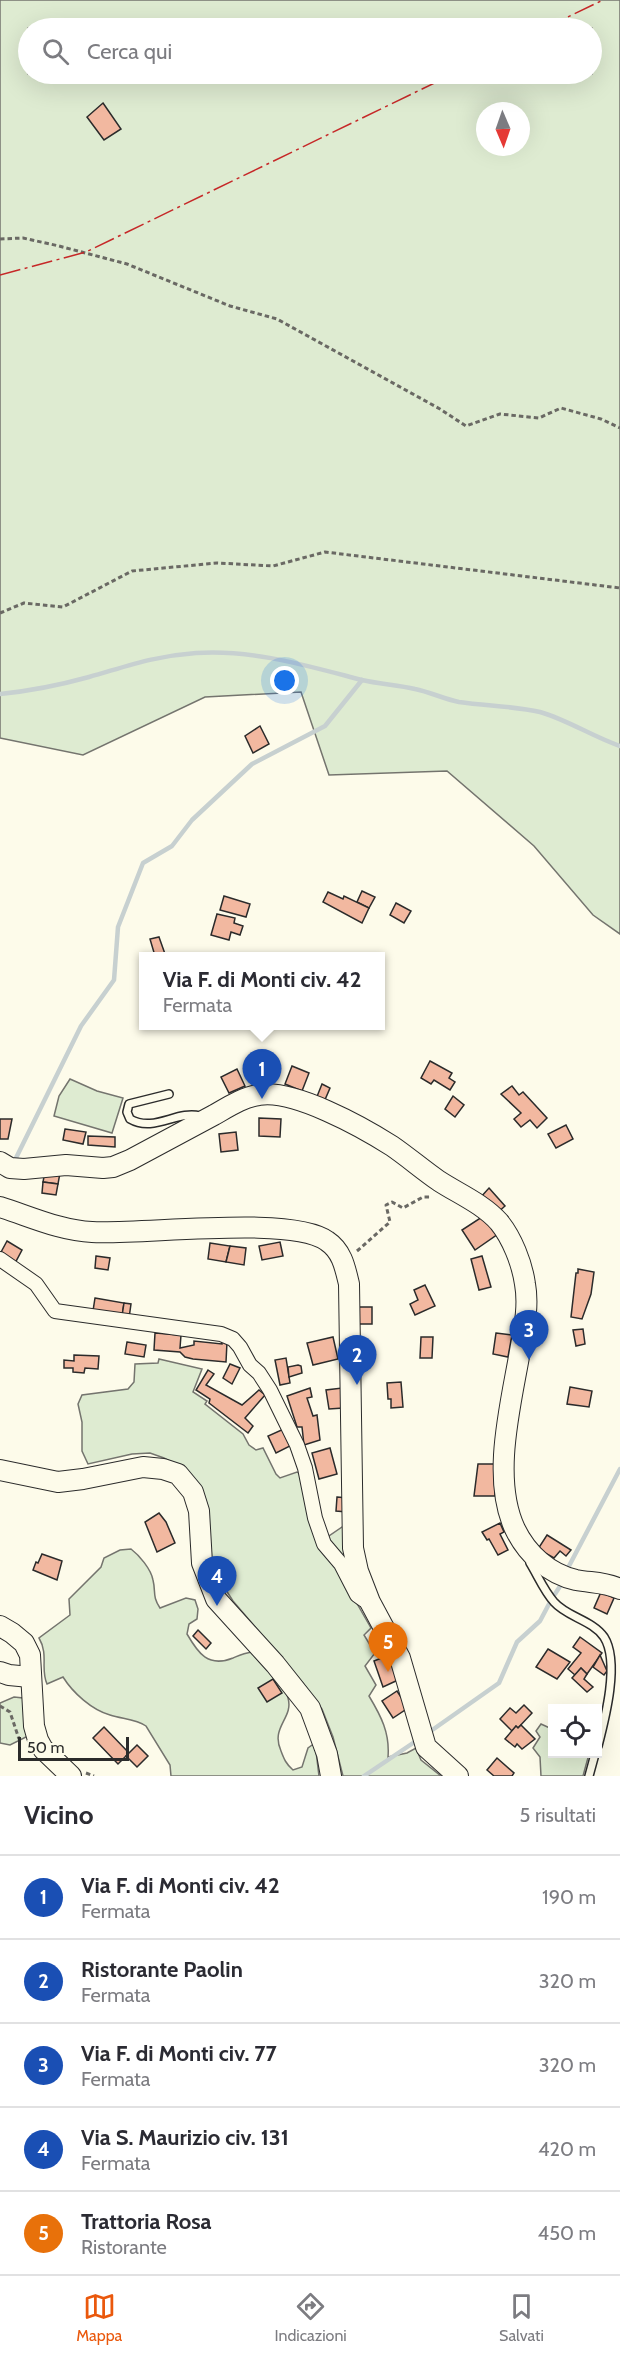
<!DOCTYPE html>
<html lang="it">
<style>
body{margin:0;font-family:Cabin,sans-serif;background:#f2f2f3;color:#2b2b33}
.controls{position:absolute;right:18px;bottom:18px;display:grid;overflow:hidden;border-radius:0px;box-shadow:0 6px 24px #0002}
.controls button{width:54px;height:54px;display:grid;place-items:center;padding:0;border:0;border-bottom:2px solid #e1e1e2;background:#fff;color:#2b2b33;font:30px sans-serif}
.compass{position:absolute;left:476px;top:102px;width:54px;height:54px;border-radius:50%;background:#fff;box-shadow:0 6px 24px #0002;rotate:178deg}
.scale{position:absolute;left:18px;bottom:15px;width:111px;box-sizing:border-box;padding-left:6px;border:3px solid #2b2b2b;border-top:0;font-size:16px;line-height:21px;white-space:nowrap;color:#2b2b2b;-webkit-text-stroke:4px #fdfbea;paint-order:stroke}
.you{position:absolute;left:285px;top:681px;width:21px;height:21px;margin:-15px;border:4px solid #fff;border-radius:50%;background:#1a73e8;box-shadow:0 0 0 9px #1a73e833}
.badge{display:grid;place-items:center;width:39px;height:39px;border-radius:50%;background:#ea580c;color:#fff;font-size:20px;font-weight:700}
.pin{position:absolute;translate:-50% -50px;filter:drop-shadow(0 2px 3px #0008)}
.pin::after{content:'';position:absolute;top:32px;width:21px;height:18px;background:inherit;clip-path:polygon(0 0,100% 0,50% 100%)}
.popup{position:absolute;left:139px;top:952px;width:246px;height:78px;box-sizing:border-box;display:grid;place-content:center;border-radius:0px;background:#fff;filter:drop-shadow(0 2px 4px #0005);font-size:20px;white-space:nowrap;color:#7c7c81}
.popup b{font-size:22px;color:#2b2b33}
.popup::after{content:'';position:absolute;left:50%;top:100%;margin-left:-12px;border:12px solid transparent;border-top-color:#fff}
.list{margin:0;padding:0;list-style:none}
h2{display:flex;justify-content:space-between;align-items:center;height:78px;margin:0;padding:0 24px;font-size:26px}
h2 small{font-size:20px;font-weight:400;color:#7c7c81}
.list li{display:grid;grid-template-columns:39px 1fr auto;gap:18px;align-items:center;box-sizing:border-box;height:84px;padding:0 24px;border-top:2px solid #e1e1e2}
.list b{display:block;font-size:22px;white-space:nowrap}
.list p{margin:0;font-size:20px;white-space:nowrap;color:#7c7c81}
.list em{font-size:20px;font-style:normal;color:#7c7c81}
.icon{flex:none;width:33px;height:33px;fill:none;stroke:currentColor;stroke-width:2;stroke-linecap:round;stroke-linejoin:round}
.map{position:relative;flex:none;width:620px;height:1776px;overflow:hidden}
.search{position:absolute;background:#fff;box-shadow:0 6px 24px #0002;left:18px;right:18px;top:18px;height:66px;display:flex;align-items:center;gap:15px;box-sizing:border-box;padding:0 21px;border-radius:33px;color:#7c7c81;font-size:22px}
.sheet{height:498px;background:#fff}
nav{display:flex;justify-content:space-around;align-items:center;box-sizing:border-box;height:84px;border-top:2px solid #e1e1e2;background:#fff;font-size:16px;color:#7c7c81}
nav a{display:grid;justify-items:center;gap:3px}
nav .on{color:#ea580c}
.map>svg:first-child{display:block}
.green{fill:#deebd1;stroke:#74746e;stroke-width:1.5;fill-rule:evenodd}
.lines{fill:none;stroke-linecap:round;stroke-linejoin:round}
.stream{stroke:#c7d0d0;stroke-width:4.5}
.building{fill:#f2b8a0;stroke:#2b2b2b;stroke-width:1.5}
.lane-casing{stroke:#2b2b2b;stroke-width:10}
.street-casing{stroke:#2b2b2b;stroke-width:16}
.secondary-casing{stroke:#2b2b2b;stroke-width:22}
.path{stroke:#6a6964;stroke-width:3;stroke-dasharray:4.5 3;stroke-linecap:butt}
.lane{stroke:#fdfbea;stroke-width:7}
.street{stroke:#fdfbea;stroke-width:14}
.secondary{stroke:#fdfbea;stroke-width:20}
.power{stroke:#c62828;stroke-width:1.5;stroke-dasharray:21 4.5 3 4.5;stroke-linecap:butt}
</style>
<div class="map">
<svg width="620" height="1776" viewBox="0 0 620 1776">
<rect width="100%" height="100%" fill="#fdfbea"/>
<g class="green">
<path d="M0,0H620V934L593,915L534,846L447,771L329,775L301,692L205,697L83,755L0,738ZM28,28H592V74H28ZM485,111H521V147H485Z"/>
<polygon points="70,1079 97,1091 123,1098 112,1133 54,1116 59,1096"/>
<path d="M159,1359L202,1369L193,1392L207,1401L205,1404L243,1434L249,1445L256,1450L263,1448L276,1474L280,1478L297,1472L300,1474L320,1542L345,1525L355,1600L371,1628L364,1635L375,1653L365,1666L376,1685L369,1696C381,1716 390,1733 388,1757L407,1753L416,1748L421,1760L441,1776H343L333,1737L322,1709L302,1682L233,1601L215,1573L208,1544L180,1467L164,1458L150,1453L132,1454L88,1464L82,1451V1422L78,1404L82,1395L128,1389L134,1382L135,1364L158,1363Z"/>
<path d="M131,1549C139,1555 151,1569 153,1580C156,1592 152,1596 160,1608L186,1598L195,1600L198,1609L197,1619L189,1624L187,1634C198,1653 208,1668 233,1658C240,1655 244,1653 252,1652C262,1670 282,1676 288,1698C294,1718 270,1727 281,1751C284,1759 286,1764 293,1770L302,1767L308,1748L315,1743L319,1776H171L170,1765L146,1726C136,1719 122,1719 110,1715C92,1710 73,1693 63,1677L47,1684C40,1669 49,1655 39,1638L70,1615L69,1599L101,1567L104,1558L120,1550Z"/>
<polygon points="14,1697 23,1698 28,1736 10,1745 0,1743 0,1703"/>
<polygon points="541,1724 552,1729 552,1754 589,1754 583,1776 541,1776 540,1757 533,1748 540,1737 536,1731"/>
</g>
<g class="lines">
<g class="stream">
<path d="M0,694C30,691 60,685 89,677C128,666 154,656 196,653C252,649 308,666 362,680C379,684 398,685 415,689C430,692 444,699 459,702C486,706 514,706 540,712C568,720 593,737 620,746"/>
<polyline points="16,1158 81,1026 114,980 118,927 143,863 172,846 192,820 252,764 325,726 362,680"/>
<polyline points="569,1566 620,1469"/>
<polyline points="555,1594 562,1583"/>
<polyline points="428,1733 499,1683 517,1642 540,1621 549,1604"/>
<polyline points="364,1776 419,1739"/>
</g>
</g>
<g class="building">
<polygon points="103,103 121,129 104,140 87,117"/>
<polygon points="260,726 269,744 253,753 245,736"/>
<polygon points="362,891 375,897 369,908 357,902"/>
<polygon points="328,892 343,899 344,896 369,908 362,923 323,902"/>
<polygon points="224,896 250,904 246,917 220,910"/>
<polygon points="396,903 411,911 404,923 390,915"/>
<polygon points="217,914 235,918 234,923 243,926 240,935 231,932 229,940 211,935"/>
<polygon points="159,937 165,954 155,956 150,939"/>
<polygon points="430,1061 452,1073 449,1078 455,1082 450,1090 434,1080 431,1084 421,1078"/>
<polygon points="292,1066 309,1073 302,1091 285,1084"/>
<polygon points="237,1069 245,1086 229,1093 221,1077"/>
<polygon points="322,1084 330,1088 324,1102 316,1099"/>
<polygon points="512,1086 519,1095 523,1092 547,1118 537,1128 530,1120 521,1127 514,1119 521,1113 501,1094"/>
<polygon points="453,1096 464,1105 455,1117 445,1109"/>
<polygon points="259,1118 281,1119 280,1137 259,1136"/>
<polygon points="0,1119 12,1119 8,1139 0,1139"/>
<polygon points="566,1125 573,1139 556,1148 548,1134"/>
<polygon points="65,1129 86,1132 83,1144 63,1140"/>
<polygon points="236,1132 238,1150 221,1152 219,1134"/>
<polygon points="88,1136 115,1137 115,1147 88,1145"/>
<polygon points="45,1171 60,1173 58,1184 43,1182"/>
<polygon points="43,1182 58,1184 56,1195 42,1193"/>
<polygon points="489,1188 505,1206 496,1214 480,1198"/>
<polygon points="485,1215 498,1234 475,1250 462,1230"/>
<polygon points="7,1241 22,1250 14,1265 0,1254"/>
<polygon points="280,1242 283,1256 262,1260 259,1246"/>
<polygon points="210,1243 230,1246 226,1262 208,1259"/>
<polygon points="230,1246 246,1248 244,1265 226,1262"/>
<polygon points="96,1256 110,1258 108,1270 95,1268"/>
<polygon points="482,1256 491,1287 479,1290 471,1259"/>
<polygon points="578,1269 594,1272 591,1294 582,1319 571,1317 576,1273 578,1273"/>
<polygon points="425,1285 435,1306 415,1315 410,1304 418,1300 414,1290"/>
<polygon points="95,1298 124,1303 122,1316 93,1311"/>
<polygon points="124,1303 131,1304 129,1318 122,1316"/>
<rect x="354" y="1307" width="18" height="17"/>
<polygon points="583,1329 585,1344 576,1346 573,1330"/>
<polygon points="155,1333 181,1335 180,1348 194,1345 194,1341 222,1344 222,1342 227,1342 226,1362 193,1359 185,1357 180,1352 154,1350"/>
<polygon points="496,1333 512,1335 508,1357 493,1354"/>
<polygon points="333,1337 338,1359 313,1365 307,1343"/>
<polygon points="421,1337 433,1337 432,1358 420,1358"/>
<polygon points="127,1342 146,1345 144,1357 125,1354"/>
<polygon points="74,1355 99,1356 98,1369 85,1368 84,1373 73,1372 73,1368 64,1368 64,1360 74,1361"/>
<polygon points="286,1358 290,1383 280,1385 275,1360"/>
<polygon points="230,1364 240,1368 232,1384 223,1378"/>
<polygon points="298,1365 301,1366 302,1373 289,1377 288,1367"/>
<polygon points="208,1370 214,1374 206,1385 242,1405 259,1390 265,1395 245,1418 253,1426 248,1433 209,1403 210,1399 196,1390"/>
<polygon points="401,1382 403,1407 391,1408 391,1399 388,1399 387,1383"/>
<polygon points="570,1387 592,1391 589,1407 567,1404"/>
<polygon points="310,1388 312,1397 307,1398 313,1416 317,1415 320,1440 304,1445 302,1427 297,1427 287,1396"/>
<polygon points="342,1388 343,1408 329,1409 326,1390"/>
<polygon points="286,1428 294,1444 276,1453 268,1436"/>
<polygon points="330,1448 337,1474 319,1479 312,1453"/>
<polygon points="478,1464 494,1464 495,1496 474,1496"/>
<polygon points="337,1497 348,1498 347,1512 336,1511"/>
<polygon points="159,1513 166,1522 175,1543 157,1552 145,1522"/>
<polygon points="500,1523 504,1532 500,1534 508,1550 498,1555 489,1539 487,1540 482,1532"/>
<polygon points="547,1535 571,1550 566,1556 560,1551 554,1558 538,1549"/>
<polygon points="42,1554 62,1561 57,1580 33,1570 36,1562 38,1563"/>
<polygon points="601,1592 614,1598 607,1614 594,1608"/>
<polygon points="198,1630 211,1643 206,1649 193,1636"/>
<polygon points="580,1637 602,1653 587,1674 581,1668 575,1675 568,1669 581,1653 573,1647"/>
<polygon points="548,1649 570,1662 557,1679 536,1667"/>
<polygon points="600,1655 607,1671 604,1675 593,1667"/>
<polygon points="384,1657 386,1663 392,1662 398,1680 383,1687 374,1661"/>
<polygon points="581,1668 587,1674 584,1679 593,1687 587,1692 572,1678"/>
<polygon points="273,1679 282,1693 267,1702 258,1688"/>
<polygon points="397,1691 408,1708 393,1718 382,1701"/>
<polygon points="524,1705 532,1713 518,1728 516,1726 512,1731 500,1719 510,1708 516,1713"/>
<polygon points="521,1725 535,1739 522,1749 517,1744 515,1747 505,1739 516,1726 518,1728"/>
<polygon points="104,1727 129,1753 118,1764 93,1738"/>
<polygon points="137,1745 148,1756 137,1767 126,1756"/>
<polygon points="497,1758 514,1773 512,1776 494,1776 487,1770"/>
</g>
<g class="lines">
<defs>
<g id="lane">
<path d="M169,1094L129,1104L127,1112L130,1119C154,1133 177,1110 200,1116"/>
<path d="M530,1563C538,1576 544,1591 554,1602C567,1617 592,1620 604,1637C620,1662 605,1719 598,1746"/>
<polyline points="589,1776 595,1754"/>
</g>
<polyline id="street" points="0,1259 36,1284 55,1311 221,1334 233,1339 240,1347 250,1365 259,1373 270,1390 297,1445 305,1468 315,1518 324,1544 341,1564 357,1595 364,1600 369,1599"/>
<g id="secondary">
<path d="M0,1162L10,1168L24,1169L66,1165L103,1168L113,1167L130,1160C158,1145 186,1130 214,1115C228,1107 243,1097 259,1095C294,1089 362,1127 392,1146C408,1157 423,1170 439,1181C459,1194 483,1204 499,1222C512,1238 522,1263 525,1284C529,1306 524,1329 520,1351C511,1404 491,1478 515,1529C527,1554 549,1574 576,1580C592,1583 605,1582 620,1589"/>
<path d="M0,1207C29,1216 61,1231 92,1232C142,1235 292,1215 327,1241C342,1251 345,1267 349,1284L353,1548L358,1571L370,1602L400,1658L426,1747L458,1776"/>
<polyline points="0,1470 58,1482 83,1479 143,1467 163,1469 178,1474 193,1492 199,1511 202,1563 216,1599 275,1664 310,1708 327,1754 331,1776"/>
<polyline points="0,1626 12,1633 24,1643 30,1655 34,1726 38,1740 43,1749 71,1776"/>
<polyline points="0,1672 9,1675 30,1677"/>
</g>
</defs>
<use href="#lane" class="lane-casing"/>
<use href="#street" class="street-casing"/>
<use href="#secondary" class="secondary-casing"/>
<g class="path">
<polyline points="0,239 23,238 59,246 127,264 230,306 277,319 440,409 466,426 500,414 539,418 561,408 601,419 620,428"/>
<polyline points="0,613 24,603 63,607 132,571 217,563 273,566 325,552 620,588"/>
<polyline points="357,1251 390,1222 386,1205 392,1202 403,1208 423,1197 432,1197"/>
<polyline points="0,1706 10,1712 19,1739"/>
<polyline points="86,1773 94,1776"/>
</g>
<use href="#lane" class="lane"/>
<use href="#street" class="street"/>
<use href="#secondary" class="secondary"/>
<g class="power">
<polyline points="545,28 603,0"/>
<polyline points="0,275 86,252 453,74"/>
</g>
</g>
</svg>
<div class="controls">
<button><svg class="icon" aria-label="locate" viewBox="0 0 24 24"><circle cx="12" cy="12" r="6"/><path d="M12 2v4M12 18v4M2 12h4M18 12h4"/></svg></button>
</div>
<svg class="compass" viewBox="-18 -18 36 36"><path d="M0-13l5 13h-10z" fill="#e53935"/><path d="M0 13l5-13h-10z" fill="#7c7c81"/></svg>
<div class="scale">50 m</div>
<div class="you"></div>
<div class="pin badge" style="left:262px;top:1099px;background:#1a4fb4">1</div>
<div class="popup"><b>Via F. di Monti civ. 42</b>Fermata</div>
<div class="pin badge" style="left:357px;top:1385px;background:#1a4fb4">2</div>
<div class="pin badge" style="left:529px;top:1360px;background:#1a4fb4">3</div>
<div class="pin badge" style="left:217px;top:1606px;background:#1a4fb4">4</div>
<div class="pin badge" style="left:388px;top:1672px;background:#e8710a">5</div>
<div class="search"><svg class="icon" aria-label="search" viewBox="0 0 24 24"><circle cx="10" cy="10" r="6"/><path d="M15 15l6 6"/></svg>Cerca qui</div>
</div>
<section class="sheet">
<h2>Vicino<small>5 risultati</small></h2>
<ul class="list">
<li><span class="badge" style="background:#1a4fb4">1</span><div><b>Via F. di Monti civ. 42</b><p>Fermata</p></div><em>190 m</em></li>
<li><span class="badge" style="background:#1a4fb4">2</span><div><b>Ristorante Paolin</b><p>Fermata</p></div><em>320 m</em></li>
<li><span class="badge" style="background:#1a4fb4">3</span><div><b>Via F. di Monti civ. 77</b><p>Fermata</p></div><em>320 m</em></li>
<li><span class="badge" style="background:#1a4fb4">4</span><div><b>Via S. Maurizio civ. 131</b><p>Fermata</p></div><em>420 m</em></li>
<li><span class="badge" style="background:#e8710a">5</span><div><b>Trattoria Rosa</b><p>Ristorante</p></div><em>450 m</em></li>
</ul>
</section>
<nav>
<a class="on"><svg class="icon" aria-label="map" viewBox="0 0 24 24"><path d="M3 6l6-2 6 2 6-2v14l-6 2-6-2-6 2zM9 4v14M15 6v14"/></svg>Mappa</a>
<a><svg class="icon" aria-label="directions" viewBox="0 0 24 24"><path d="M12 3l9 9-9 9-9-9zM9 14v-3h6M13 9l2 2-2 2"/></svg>Indicazioni</a>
<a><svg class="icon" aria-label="saved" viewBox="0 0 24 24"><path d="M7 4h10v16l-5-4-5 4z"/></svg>Salvati</a>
</nav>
